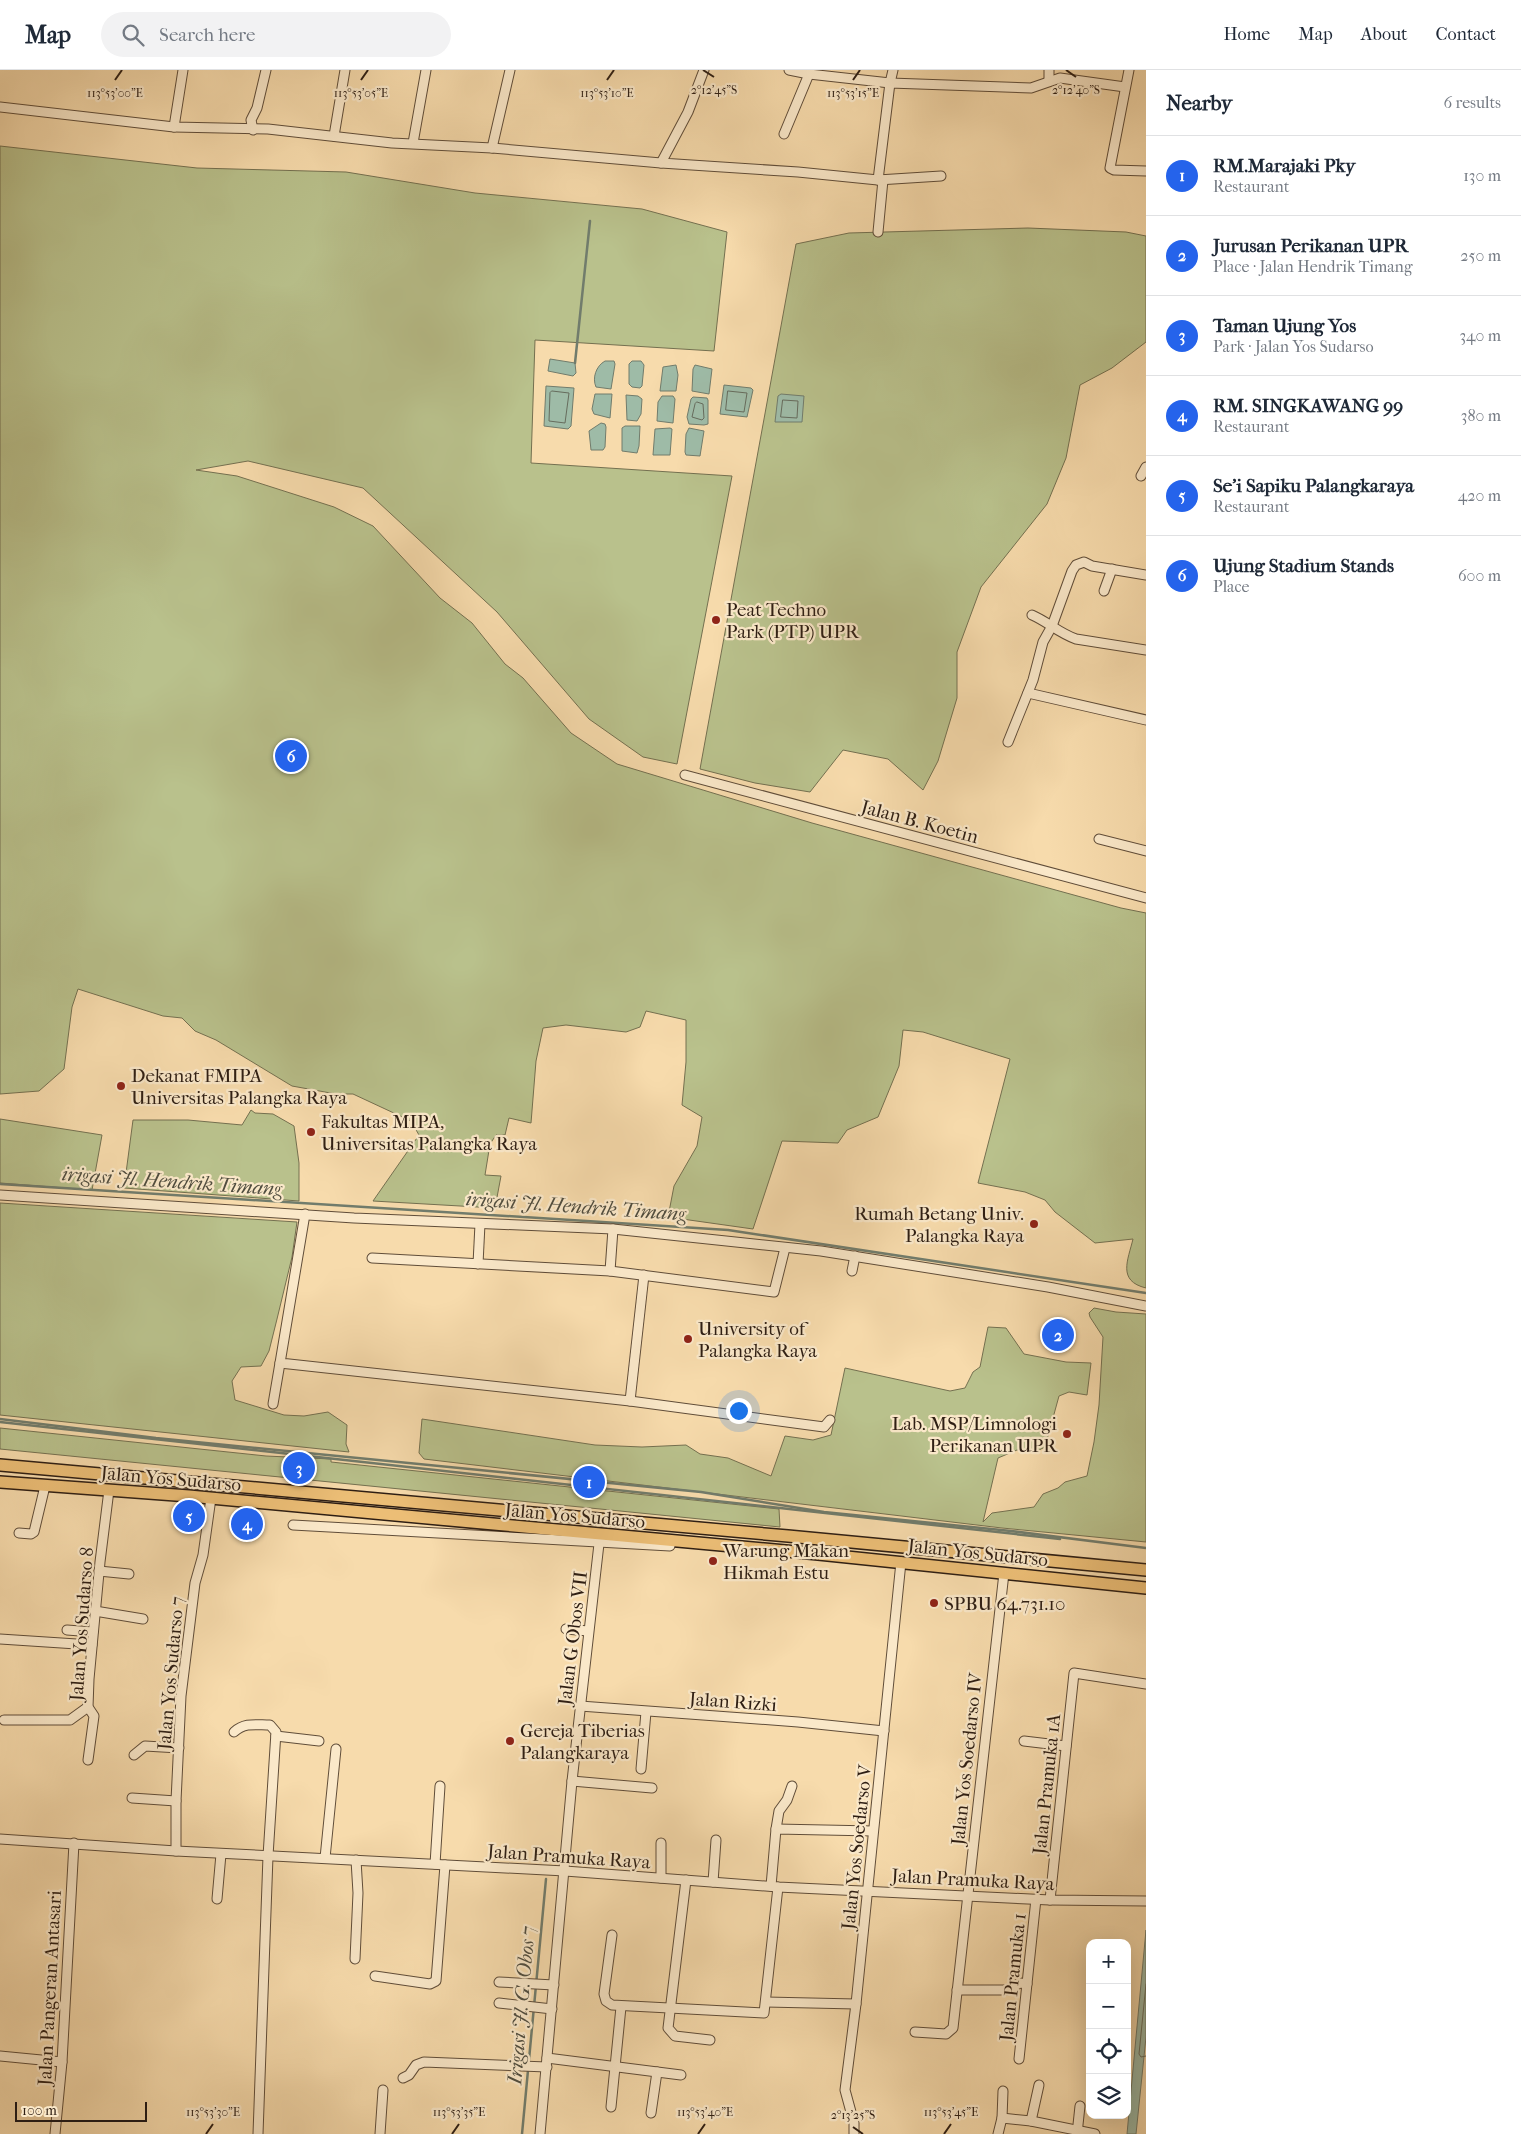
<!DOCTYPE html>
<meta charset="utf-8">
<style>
body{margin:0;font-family:"IM FELL French Canon",serif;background:#f2f2f3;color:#1f2937}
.controls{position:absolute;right:15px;bottom:15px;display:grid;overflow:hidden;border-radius:10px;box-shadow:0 5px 20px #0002}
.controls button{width:45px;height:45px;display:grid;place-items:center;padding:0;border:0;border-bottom:1px solid #e0e1e3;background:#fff;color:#1f2937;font:25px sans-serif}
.scale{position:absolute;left:15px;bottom:12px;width:132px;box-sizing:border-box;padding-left:5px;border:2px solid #2e1e13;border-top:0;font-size:14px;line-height:18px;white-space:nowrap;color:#2e1e13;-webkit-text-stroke:4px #fae8c9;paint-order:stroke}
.you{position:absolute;left:738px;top:1340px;width:18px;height:18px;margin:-12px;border:4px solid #fff;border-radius:50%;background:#1a73e8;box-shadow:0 0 0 8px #1a73e833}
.badge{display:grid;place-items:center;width:32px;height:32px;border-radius:50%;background:#2563eb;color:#fff;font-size:16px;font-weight:700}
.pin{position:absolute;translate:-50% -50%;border:2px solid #fff;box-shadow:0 1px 5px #0006}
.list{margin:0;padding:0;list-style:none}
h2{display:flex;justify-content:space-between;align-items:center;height:65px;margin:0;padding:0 20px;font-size:21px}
h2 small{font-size:16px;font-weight:400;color:#747a83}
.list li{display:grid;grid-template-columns:32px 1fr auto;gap:15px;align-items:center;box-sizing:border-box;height:80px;padding:0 20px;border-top:1px solid #e0e1e3}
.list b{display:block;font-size:19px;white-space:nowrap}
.list p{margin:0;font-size:16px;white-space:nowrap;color:#747a83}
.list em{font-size:16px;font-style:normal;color:#747a83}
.icon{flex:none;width:28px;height:28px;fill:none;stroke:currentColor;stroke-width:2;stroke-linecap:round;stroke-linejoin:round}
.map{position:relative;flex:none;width:1146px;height:2064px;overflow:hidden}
header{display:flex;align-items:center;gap:30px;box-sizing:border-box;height:70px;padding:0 25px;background:#fff;border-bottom:1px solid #e0e1e3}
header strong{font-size:24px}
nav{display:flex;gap:28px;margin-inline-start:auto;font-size:18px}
.search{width:350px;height:45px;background:#f2f2f3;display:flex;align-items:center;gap:12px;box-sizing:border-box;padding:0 18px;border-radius:28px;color:#747a83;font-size:19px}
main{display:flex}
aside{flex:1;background:#fff}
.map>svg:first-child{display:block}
.green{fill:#b9c18c;stroke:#747050}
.water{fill:#9ebba7;stroke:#717c6c}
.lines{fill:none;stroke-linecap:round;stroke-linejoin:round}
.shore{stroke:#666c5d;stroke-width:1}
.stream{stroke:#717c6c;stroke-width:2.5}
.minor-casing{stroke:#604d39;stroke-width:11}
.major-casing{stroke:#2e1e13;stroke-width:14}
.minor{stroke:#fae8c9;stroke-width:9}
.major{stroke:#ecbe76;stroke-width:11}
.ticks{fill:none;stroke:#2e1e13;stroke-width:2}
.poi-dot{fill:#8f2418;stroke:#fae8c9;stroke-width:2}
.labels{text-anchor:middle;stroke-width:4.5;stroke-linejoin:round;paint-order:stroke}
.poi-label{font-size:19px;fill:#2e1e13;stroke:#fae8c9;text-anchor:start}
.street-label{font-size:19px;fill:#2e1e13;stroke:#fae8c9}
.water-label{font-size:20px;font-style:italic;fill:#504d3f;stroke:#fae8c9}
.ticks-label{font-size:12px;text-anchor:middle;fill:#2e1e13;stroke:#fae8c9;stroke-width:4.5;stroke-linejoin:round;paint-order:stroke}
</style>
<header>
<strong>Map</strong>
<div class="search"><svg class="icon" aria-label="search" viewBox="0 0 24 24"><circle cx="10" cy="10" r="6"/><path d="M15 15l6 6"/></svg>Search here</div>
<nav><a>Home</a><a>Map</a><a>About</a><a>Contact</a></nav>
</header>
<main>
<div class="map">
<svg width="1146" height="2064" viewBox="0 0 1146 2064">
<rect width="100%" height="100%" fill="#f7dbac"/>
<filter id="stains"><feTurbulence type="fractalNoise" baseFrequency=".004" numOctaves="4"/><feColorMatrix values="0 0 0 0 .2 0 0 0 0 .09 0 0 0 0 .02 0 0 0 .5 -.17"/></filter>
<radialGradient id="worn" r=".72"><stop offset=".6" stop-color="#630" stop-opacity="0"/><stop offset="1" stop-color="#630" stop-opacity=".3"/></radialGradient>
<g class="green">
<path d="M0,76L197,98L346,102L475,123L642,139L727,162L714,281L535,270L531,393L732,406L677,694L643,687L589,649L497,542L363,418L248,391L196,400L237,406L334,437L373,456L440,528L472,553L505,594L523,608L571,663L617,694L812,753L1121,838L1146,843V1218C1117,1211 1128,1190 1133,1169L1095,1173L1055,1142L1045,1130L1025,1122L978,1113L1010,989L923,962L903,960L899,996L878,1047L847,1060L838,1073L782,1071L753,1159L668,1147L674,1116L697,1076L702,1047L682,1035L686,992V950L646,941L640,957L626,962L566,955L543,958L536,991L531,1053L509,1048L505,1065H496L490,1074L485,1105L501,1106L495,1138L373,1131L419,1065L411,1051L353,1024H336L292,1016L216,970L195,961L182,948L163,946L78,919L72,937L64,999L39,1021L0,1024Z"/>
<polygon points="1028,158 1126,162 1146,166 1146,272 1112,298 1080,315 1066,388 1047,434 981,517 957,582 957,628 938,691 923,720 888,689 843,680 810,722 755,713 700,699 796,174 849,163"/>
<polygon points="251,1040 255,1043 273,1044 294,1056 299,1093 299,1131 124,1118 133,1050 188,1050 242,1055"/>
<polygon points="0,1049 102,1065 92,1120 0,1113"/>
<polygon points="0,1133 297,1152 292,1187 277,1249 269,1281 261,1296 241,1297 232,1311 235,1330 284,1345 304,1346 328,1342 347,1355 346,1374 349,1382 0,1345"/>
<polygon points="1094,1238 1116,1242 1146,1244 1146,1472 1002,1458 424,1389 419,1383 422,1349 595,1375 642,1377 686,1375 700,1384 728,1388 771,1406 785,1366 813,1370 831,1365 845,1298 950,1321 965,1318 973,1302 980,1297 988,1257 1006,1258 1024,1284 1066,1292 1091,1293 1087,1325 1069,1322 1059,1326 1045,1377 1039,1380 1017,1380 998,1388 983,1452 992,1443 1034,1437 1043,1424 1058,1418 1065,1412 1087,1406 1094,1372 1099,1335 1103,1267 1090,1247 1089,1243"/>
<polygon points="0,1358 266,1386 331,1389 331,1392 779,1439 780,1457 0,1379"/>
</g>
<g class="water">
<polygon points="550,289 575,293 576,303 573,306 548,301"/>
<path d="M605,291H614L615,294L611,319L596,317C592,308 596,296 605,291Z"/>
<polygon points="632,291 641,291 644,295 642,316 640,318 632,317 629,314 629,294"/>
<polygon points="676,295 678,305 676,321 660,321 663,297"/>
<polygon points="695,295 712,299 709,324 692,321 693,299"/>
<polygon points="724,315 751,318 753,320 747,347 720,344"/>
<polygon points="546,316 574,318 571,356 568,359 544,356"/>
<polygon points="595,324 612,324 610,348 594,344 592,339"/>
<polygon points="781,324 804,326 802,352 775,352 778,326"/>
<polygon points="626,325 638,326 642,329 641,344 637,351 627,350"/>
<polygon points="662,326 673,326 675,329 673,353 657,351 658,332"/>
<polygon points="693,327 707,328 708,330 708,354 704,355 689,354 687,347 691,329"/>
<polygon points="601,353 605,354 606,357 605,377 603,380 591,380 589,361"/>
<polygon points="625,356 640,356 639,376 637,383 622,381 622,358"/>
<polygon points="670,358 672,359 670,385 653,385 655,359"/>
<polygon points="689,358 704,361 700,386 686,385 685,382 686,364"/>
<polygon points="1146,1860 1146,1967 1136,2064 1127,2064"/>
</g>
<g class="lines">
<g class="shore">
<polygon points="552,321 569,323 565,353 549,351 550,323"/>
<polygon points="728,321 747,323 744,342 726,340"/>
<polygon points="783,330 798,331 797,348 781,347"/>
<polygon points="697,332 703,334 704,348 702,350 692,347 695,334"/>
<polyline points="1146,1914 1139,1984 1141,1987 1146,1986"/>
</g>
<g class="stream">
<polyline points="575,293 590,151"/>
<polyline points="0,1114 728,1160 1146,1223"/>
<polyline points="0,1349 156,1368 701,1422 824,1442 1011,1461 1146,1478"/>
<polyline points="0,1352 1060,1469"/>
<polyline points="522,2064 546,1809"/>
</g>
<defs>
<g id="minor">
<polyline points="704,0 688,42 661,93 798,102 878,110 941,106"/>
<polyline points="789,0 809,4 890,13 893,0"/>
<polyline points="1049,0 1049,11"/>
<polyline points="1129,0 1110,98 1114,100 1146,101"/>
<polyline points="0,37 174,57 268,59 392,73 492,78 661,93"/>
<polyline points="174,57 183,0"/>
<polyline points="253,60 251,50 257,38 266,0"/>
<polyline points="784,64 809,4"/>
<polyline points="334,66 345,0"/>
<polyline points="413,73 426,0"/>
<polyline points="492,78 510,0"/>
<polyline points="878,110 890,13 1031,18 1060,8 1125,17"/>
<polyline points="878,162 883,110"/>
<polyline points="1141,406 1146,397"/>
<polyline points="1104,521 1112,499"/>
<path d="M1032,545C1048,552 1059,563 1076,569L1146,580"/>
<polyline points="1028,623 1146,650"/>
<polyline points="1008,672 1033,610 1043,572 1052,556 1072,501 1076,495 1084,492 1092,496 1146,505"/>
<polyline points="685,705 1146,828"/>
<polyline points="1099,769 1146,781"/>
<polyline points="0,1125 354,1148 613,1159 821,1181 1048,1217 1146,1236"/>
<polyline points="305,1144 280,1293 630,1331 824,1357 830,1350"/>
<polyline points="372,1188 610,1201 774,1222 785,1178"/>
<polyline points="478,1194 480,1154"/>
<polyline points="610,1201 613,1159"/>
<polyline points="852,1201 855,1186"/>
<polyline points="630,1331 644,1205"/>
<polyline points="273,1334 280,1293"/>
<polyline points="189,1426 189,1443"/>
<polyline points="293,1455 670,1476"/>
<polyline points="19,1463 31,1464 34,1462 45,1416"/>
<polyline points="99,1501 129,1504"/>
<polyline points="95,1541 143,1549"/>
<polyline points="566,1559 588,1561"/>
<polyline points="67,1560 93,1562"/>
<polyline points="0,1569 92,1575"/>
<polyline points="580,1636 798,1652 884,1661"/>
<polyline points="4,1650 70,1650 88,1637"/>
<path d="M234,1662C245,1652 256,1655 270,1655L276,1662L268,1786L258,2064"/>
<polyline points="276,1666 319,1671"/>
<polyline points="1024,1671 1066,1676"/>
<polyline points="134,1685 145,1676 179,1678"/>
<polyline points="88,1690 94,1646 88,1637 89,1609 100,1492 109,1420"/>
<polyline points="641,1699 646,1642"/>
<polyline points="572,1711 652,1718"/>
<polyline points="132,1728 176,1731"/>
<polyline points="776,1759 779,1741 787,1730 792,1716"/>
<polyline points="0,1769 176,1781 565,1801 778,1817 1050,1830 1146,1831"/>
<polyline points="176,1781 176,1731 181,1626 195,1513 203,1485 211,1428"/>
<polyline points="325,1788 336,1679"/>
<polyline points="435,1794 440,1716"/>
<polyline points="661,1808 661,1773"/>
<polyline points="686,1810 668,1958 675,1966 710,1970"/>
<polyline points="713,1812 716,1770"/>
<polyline points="771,1816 776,1759 873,1761"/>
<polyline points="217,1829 221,1784"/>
<polyline points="1050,1830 1074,1603 1146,1614"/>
<polyline points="612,1865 604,1924 606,1931 612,1935 764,1943 778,1817"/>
<polyline points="355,1889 358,1823 356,1790"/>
<polyline points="375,1906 430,1914 436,1911 445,1795"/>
<polyline points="499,1912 554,1915"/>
<polyline points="957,1920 1007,1920 1020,1913 1027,1914"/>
<polyline points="766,1932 856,1934"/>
<polyline points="499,1933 552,1939"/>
<polyline points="915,1962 946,1964 953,1958 1004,1503"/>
<polyline points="0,1986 62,1992"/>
<polyline points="547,1988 681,2005"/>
<polyline points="1019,1989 1036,1829"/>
<polyline points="403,2008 409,2005 416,1995 424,1992 547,1997"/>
<polyline points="611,2037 621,1937"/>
<polyline points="651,2043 657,2002"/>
<polyline points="1002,2048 1003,2021"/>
<polyline points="1031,2051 1039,2015"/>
<polyline points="55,2064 62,1992 74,1773"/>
<polyline points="380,2064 383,2020"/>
<polyline points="540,2064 572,1711 600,1465"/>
<polyline points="854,2064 854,2053 845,2020 856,1934 901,1492"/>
<polyline points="998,2064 1002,2048 1031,2051 1095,2064"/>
<polyline points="1077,2064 1080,2036"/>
</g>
<g id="major">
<polyline points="0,1395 788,1466 1146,1500"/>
<polyline points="0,1412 189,1426 818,1484 1146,1518"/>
</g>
</defs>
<use href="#minor" class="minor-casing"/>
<use href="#major" class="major-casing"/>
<use href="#minor" class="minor"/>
<use href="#major" class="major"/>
</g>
<path class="ticks" d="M703,0L714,7M1066,0L1076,7M115,10L122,0M361,10L368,0M607,10L614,0M853,10L860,0M853,2057L863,2064M206,2064L213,2054M452,2064L459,2054M698,2064L705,2054M944,2064L951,2054"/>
<g class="poi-dot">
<circle cx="716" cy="550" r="5"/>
<circle cx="121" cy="1016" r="5"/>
<circle cx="311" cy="1062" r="5"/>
<circle cx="1034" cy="1154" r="5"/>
<circle cx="688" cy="1269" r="5"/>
<circle cx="1067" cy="1364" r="5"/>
<circle cx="713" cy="1491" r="5"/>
<circle cx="934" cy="1533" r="5"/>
<circle cx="510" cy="1671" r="5"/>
</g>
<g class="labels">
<g class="poi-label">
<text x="726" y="546">Peat Techno<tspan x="726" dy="22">Park (PTP) UPR</tspan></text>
<text x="131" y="1012">Dekanat FMIPA<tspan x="131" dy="22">Universitas Palangka Raya</tspan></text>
<text x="321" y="1058">Fakultas MIPA,<tspan x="321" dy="22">Universitas Palangka Raya</tspan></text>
<text x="1024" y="1150" text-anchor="end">Rumah Betang Univ.<tspan x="1024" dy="22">Palangka Raya</tspan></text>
<text x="698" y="1265">University of<tspan x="698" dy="22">Palangka Raya</tspan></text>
<text x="1057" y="1360" text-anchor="end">Lab. MSP/Limnologi<tspan x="1057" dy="22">Perikanan UPR</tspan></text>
<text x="723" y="1487">Warung Makan<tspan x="723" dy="22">Hikmah Estu</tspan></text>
<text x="944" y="1540">SPBU 64.731.10</text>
<text x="520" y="1667">Gereja Tiberias<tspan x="520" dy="22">Palangkaraya</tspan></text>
</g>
<g class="street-label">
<text transform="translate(920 751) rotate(15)" y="7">Jalan B. Koetin</text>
<text transform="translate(171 1408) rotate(5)" y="7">Jalan Yos Sudarso</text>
<text transform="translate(575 1445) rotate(5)" y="7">Jalan Yos Sudarso</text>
<text transform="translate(978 1482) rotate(6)" y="7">Jalan Yos Sudarso</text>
<text transform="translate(81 1554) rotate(-86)" y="7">Jalan Yos Sudarso 8</text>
<text transform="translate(572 1568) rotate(-83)" y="7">Jalan G Obos VII</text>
<text transform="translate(170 1603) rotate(-85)" y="7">Jalan Yos Sudarso 7</text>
<text transform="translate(733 1631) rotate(4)" y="7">Jalan Rizki</text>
<text transform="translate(966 1689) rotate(-84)" y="7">Jalan Yos Soedarso IV</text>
<text transform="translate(1046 1714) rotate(-84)" y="7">Jalan Pramuka 1A</text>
<text transform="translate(856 1777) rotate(-84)" y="7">Jalan Yos Soedarso V</text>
<text transform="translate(569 1786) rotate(4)" y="7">Jalan Pramuka Raya</text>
<text transform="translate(973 1809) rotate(3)" y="7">Jalan Pramuka Raya</text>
<text transform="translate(1012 1907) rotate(-84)" y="7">Jalan Pramuka 1</text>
<text transform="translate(49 1918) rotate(-87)" y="7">Jalan Pangeran Antasari</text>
</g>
<g class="water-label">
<text transform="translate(172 1111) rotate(4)" y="7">irigasi Jl. Hendrik Timang</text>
<text transform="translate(576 1136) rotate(4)" y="7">irigasi Jl. Hendrik Timang</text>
<text transform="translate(521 1935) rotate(-85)" y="7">Irigasi Jl. G. Obos 7</text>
</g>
</g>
<g class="ticks-label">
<text x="1076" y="24">2°12'40"S</text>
<text x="714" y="24">2°12'45"S</text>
<text x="361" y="27">113°53'05"E</text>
<text x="607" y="27">113°53'10"E</text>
<text x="853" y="27">113°53'15"E</text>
<text x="115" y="27">113°53'00"E</text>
<text x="213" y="2046">113°53'30"E</text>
<text x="459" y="2046">113°53'35"E</text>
<text x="705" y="2046">113°53'40"E</text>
<text x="951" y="2046">113°53'45"E</text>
<text x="853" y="2049">2°13'25"S</text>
</g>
<rect width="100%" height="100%" filter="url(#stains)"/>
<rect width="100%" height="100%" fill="url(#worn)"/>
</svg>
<div class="controls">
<button>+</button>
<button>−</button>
<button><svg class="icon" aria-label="locate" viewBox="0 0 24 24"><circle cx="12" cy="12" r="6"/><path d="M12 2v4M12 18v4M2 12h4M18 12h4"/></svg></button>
<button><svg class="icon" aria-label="layers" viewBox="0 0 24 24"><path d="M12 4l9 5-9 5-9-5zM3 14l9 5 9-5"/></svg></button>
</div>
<div class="scale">100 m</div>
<div class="you"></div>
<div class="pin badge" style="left:589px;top:1412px">1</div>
<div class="pin badge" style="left:1058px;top:1265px">2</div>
<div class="pin badge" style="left:299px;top:1398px">3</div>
<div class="pin badge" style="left:247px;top:1454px">4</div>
<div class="pin badge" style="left:189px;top:1446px">5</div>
<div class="pin badge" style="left:291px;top:686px">6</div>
</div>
<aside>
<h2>Nearby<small>6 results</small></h2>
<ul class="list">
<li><span class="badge">1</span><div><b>RM.Marajaki Pky</b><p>Restaurant</p></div><em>130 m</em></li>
<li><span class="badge">2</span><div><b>Jurusan Perikanan UPR</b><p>Place · Jalan Hendrik Timang</p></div><em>250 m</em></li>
<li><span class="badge">3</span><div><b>Taman Ujung Yos</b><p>Park · Jalan Yos Sudarso</p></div><em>340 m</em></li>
<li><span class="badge">4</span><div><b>RM. SINGKAWANG 99</b><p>Restaurant</p></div><em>380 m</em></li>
<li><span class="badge">5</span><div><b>Se'i Sapiku Palangkaraya</b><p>Restaurant</p></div><em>420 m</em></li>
<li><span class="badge">6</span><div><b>Ujung Stadium Stands</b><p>Place</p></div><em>600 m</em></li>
</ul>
</aside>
</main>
